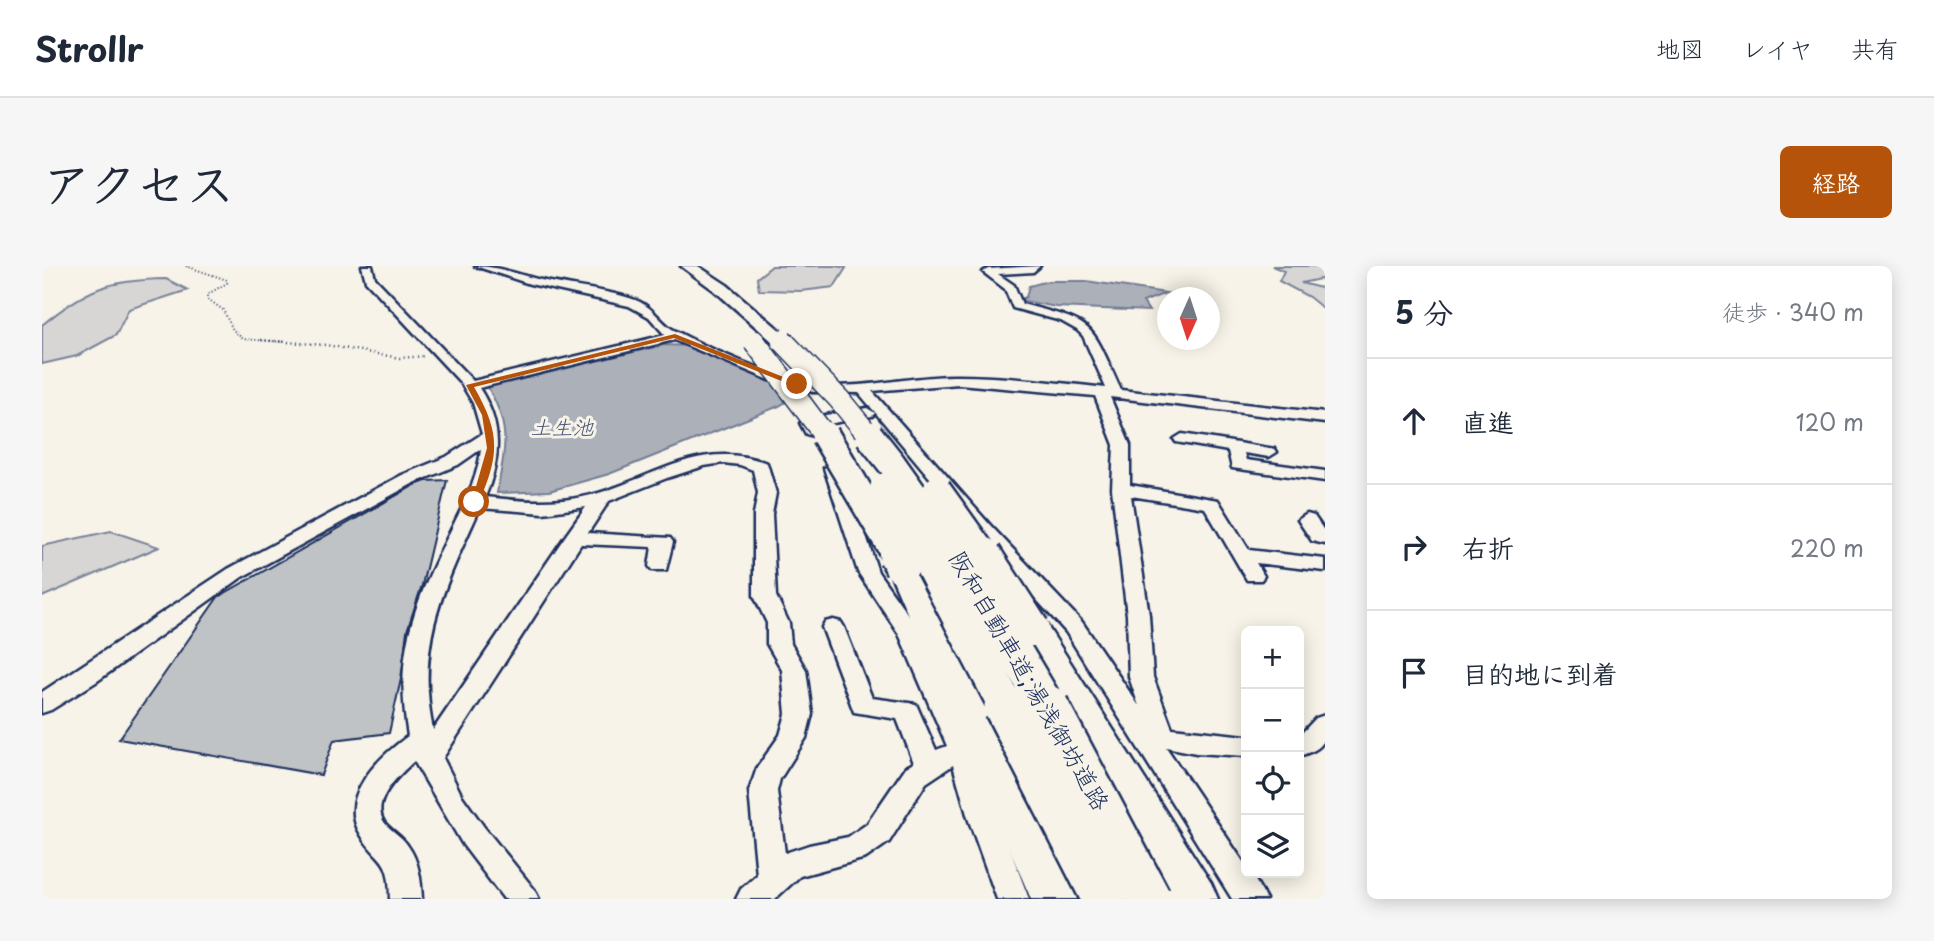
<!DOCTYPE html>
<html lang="ja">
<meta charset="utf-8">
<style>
body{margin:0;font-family:"Playpen Sans","Klee One",sans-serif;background:#f6f6f7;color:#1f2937}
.controls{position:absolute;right:21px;bottom:21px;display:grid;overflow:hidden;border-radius:10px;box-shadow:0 4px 18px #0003}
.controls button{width:63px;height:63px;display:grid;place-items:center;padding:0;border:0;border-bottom:2px solid #e0e1e3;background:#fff;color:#1f2937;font:35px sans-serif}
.compass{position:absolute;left:1115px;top:21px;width:63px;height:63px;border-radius:50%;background:#fff;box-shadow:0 4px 18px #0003;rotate:183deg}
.stop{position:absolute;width:21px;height:21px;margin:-16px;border:5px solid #b45309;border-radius:50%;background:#fff}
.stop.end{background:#b45309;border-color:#fff;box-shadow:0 2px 7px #0008}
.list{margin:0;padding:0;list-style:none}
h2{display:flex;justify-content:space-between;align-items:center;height:91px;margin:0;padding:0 28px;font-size:30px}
h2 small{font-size:23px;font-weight:400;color:#747a83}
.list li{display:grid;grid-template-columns:46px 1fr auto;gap:21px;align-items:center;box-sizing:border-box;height:126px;padding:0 28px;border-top:2px solid #e0e1e3}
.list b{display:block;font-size:26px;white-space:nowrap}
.list em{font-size:23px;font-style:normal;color:#747a83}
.icon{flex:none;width:38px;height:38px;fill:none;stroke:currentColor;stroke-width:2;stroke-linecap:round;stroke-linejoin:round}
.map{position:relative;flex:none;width:1283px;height:633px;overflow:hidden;border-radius:10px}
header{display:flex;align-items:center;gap:42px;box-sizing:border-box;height:98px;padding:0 35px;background:#fff;border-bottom:2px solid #e0e1e3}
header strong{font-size:33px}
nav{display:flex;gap:38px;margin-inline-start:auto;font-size:24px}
.intro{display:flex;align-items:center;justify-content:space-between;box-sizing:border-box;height:168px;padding:0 42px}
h1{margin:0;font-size:49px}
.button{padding:18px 32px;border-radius:10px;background:#b45309;color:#fff;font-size:24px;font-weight:700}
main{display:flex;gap:42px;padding:0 42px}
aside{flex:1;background:#fff;border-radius:10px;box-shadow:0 4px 18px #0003}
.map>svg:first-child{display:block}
.green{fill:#d7d6d4;stroke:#798299;stroke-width:2}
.water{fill:#acb0b9;stroke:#727c95;stroke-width:2}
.building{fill:#c0c3c5;stroke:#1b2f5e;stroke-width:2}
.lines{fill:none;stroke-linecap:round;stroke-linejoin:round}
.minor-casing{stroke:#1b2f5e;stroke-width:5}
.highway-casing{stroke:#1b2f5e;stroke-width:5}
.path-far1{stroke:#1b2f5e;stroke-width:2;stroke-dasharray:1 2.5;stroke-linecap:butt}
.path{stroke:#1b2f5e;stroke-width:2.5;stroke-dasharray:1 3.5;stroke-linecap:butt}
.minor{fill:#f7f3e8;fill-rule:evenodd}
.highway{fill:#f7f3e8;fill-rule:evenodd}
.highway-bridge-far4-casing{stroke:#1b2f5e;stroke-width:19;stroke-linecap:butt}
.highway-bridge-far3-casing{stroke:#1b2f5e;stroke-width:24;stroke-linecap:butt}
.highway-bridge-far2-casing{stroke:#1b2f5e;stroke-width:32;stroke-linecap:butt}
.highway-bridge-far1-casing{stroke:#1b2f5e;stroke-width:39;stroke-linecap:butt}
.highway-bridge-casing{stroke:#1b2f5e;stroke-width:48;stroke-linecap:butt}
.highway-bridge-far4{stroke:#f7f3e8;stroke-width:17}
.highway-bridge-far3{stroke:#f7f3e8;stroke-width:21}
.highway-bridge-far2{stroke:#f7f3e8;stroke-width:27}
.highway-bridge-far1{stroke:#f7f3e8;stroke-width:34}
.highway-bridge{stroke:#f7f3e8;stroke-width:43}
.route{fill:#b45309}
.labels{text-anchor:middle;stroke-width:6;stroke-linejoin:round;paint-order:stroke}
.far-water-label{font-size:21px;font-style:italic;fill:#465679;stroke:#f7f3e8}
.street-label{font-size:24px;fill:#1b2f5e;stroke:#f7f3e8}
</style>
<header>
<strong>Strollr</strong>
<nav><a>地図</a><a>レイヤ</a><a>共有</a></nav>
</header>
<div class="intro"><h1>アクセス</h1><a class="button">経路</a></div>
<main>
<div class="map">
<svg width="1283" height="633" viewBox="0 0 1283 633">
<rect width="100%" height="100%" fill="#f7f3e8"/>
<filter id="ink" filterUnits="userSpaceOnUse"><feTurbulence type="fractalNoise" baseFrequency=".0143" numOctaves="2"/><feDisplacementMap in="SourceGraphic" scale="14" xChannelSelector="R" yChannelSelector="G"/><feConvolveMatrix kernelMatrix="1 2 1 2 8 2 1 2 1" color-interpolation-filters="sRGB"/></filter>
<g filter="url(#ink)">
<g class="green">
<polygon points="730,0 794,0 804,2 792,21 759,25 717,24 715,12"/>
<polygon points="1230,0 1283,0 1283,12 1259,17 1283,23 1283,44 1267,31 1237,15 1242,5"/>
<path d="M124,13L146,24L87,43L74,69L35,90L0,98V59C45,22 67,14 124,13Z"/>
<polygon points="69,265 117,281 0,331 0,280"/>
</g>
<g class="water">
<polygon points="1006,15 1044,15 1124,27 1101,36 1107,45 1014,41 977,34 984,31 987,20"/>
<path d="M622,79L651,80L759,127L737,140L567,208L507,225L455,227C463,182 470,162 445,120Z"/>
</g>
<polygon class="building" points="405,214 380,319 365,365 359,413 347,467 292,474 279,509 77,473 176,331 373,219 384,215"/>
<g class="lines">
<defs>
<g id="minor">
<path d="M320,0H330L333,12L431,115L623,69L607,51L587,40L488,18L433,0C455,0 474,8 495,13C521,20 576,25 598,36C613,44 619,56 630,63C664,82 730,110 768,117C816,126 867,109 916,110C965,110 1015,117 1064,122L1041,70L1035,64L1019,55L971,42L963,23L941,6L946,3L998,0L991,6L956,8L972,19L980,38C1055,58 1047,54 1079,124L1283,147V157L1068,131L1088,179V219L1176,234L1207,284L1283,293V305L1214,297L1222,310L1219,314H1205L1163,242L1089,230L1107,349L1111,411L1130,462L1204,470V490L1154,487L1124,481L1204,600V607H1209L1224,633H1190L1024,366L934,267L817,127L771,126L737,118L632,74L437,122C461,158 459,193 443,231C478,235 510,238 545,230C609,215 656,171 725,197L734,227L730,248L734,330L747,357L749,378L764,404L770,448L764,472L738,513L735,525L743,587L767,579L806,571L825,558L864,501L872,497L855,453L812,446L780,361L783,356L791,354L799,356L802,361L830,432L874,438L894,484L905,480L857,368L816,306L782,202L791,197L797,198L806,215L836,306L879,367L934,485L956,552L987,633H955L926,552L911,499L884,517L847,576L824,592L758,610L733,633H694L699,623L715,609L707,525L715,502L738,469L744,448L740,404L725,378V357L712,330V248L716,227L711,204L698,199L681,197L662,200L625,212L567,235L546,267L628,272L631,276L624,304H610L607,300L610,281L539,278L401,492L420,530L442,561L492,623L497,633H462L421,579L372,495C358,508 328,535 342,556C349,565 360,570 366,580C377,595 379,614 380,633H348C348,587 336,599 318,567C296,530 337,491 366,470C352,388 371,341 407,268C420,241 436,214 439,183L416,199L372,217L200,311L54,416L9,444L0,447V426L186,303L360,209L404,191L440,168L431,137L419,117L324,15ZM917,118L1053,130L1072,179L1070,223L1085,349L1087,411L1097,440L1040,356L948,259L830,125ZM544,241L522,272L391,464C373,375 403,320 438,242L501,247Z"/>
<polygon points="825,142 833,147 830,150 775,160 778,165 770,170 764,168 758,157 766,152"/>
<polygon points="1140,168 1233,183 1235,186 1227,191 1202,187 1204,194 1283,205 1283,215 1190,202 1186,185 1134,176 1132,173"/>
<polygon points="1265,248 1272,250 1283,266 1283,278 1270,275 1256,254"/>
<path d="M1283,449C1283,480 1283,481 1257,490V470L1274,452Z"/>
</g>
<g id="highway">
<polygon points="639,0 656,0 685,19 747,72 745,76 731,76 673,25"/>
<polygon points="860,291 871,294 875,300 1037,633 989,633 845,300 849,294"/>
<polygon points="990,352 1002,355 1169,617 1176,633 1126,633 973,363 978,355"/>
</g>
</defs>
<use href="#minor" class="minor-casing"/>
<use href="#highway" class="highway-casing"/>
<polyline class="path-far1" points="144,0 185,14 185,17 166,28 166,33 181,44 191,64 201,73 243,76"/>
<polyline class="path" points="219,74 284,79 358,92 383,90"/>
<use href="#minor" class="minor"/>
<use href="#highway" class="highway"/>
<defs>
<polyline id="highway-bridge-far4" points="738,72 742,76"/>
<g id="highway-bridge-far3">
<polyline points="740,74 797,133 828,171"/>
<polyline points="712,75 784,171"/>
</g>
<g id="highway-bridge-far2">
<polyline points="783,169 855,291"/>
<polyline points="827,169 850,198 916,291"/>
<polyline points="842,221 887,291"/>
<polyline points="895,224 943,291"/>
</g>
<g id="highway-bridge-far1">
<polyline points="854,289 860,300"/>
<polyline points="885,289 965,442"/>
<polyline points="915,289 1006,442"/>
<polyline points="942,289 990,363"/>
</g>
<g id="highway-bridge">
<polyline points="964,441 1062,633"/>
<polyline points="1005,441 1107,633"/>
</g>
</defs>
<use href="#highway-bridge-far4" class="highway-bridge-far4-casing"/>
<use href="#highway-bridge-far3" class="highway-bridge-far3-casing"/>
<use href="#highway-bridge-far2" class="highway-bridge-far2-casing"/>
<use href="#highway-bridge-far1" class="highway-bridge-far1-casing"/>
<use href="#highway-bridge" class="highway-bridge-casing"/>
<use href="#highway-bridge-far4" class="highway-bridge-far4"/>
<use href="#highway-bridge-far3" class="highway-bridge-far3"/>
<use href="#highway-bridge-far2" class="highway-bridge-far2"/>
<use href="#highway-bridge-far1" class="highway-bridge-far1"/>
<use href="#highway-bridge" class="highway-bridge"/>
</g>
</g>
<path class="route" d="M633,68L759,118L752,120L632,72L432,121C458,166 458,188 437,236L429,238L445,182L440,149L424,119Z"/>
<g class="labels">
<g class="far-water-label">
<text x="520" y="169">土生池</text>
</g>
<g class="street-label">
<text transform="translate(987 415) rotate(60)" y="8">阪和自動車道;湯浅御坊道路</text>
</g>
</g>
</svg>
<div class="controls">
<button>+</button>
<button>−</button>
<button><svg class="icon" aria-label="locate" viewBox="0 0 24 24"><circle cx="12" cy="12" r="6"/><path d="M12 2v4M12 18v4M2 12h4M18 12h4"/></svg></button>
<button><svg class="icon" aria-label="layers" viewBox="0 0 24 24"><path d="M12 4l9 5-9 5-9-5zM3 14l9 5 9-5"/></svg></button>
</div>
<svg class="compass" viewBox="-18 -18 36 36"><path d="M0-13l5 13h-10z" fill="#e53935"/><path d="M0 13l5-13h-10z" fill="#747a83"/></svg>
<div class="stop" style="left:432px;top:236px"></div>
<div class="stop end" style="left:755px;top:118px"></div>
</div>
<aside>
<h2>5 分<small>徒歩 · 340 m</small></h2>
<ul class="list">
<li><svg class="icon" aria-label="ahead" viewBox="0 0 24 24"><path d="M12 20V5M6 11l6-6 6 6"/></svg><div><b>直進</b></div><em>120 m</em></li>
<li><svg class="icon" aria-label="right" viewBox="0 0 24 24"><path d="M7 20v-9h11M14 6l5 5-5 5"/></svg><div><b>右折</b></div><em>220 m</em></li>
<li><svg class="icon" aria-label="arrive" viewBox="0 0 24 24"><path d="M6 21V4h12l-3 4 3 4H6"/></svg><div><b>目的地に到着</b></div></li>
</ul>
</aside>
</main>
